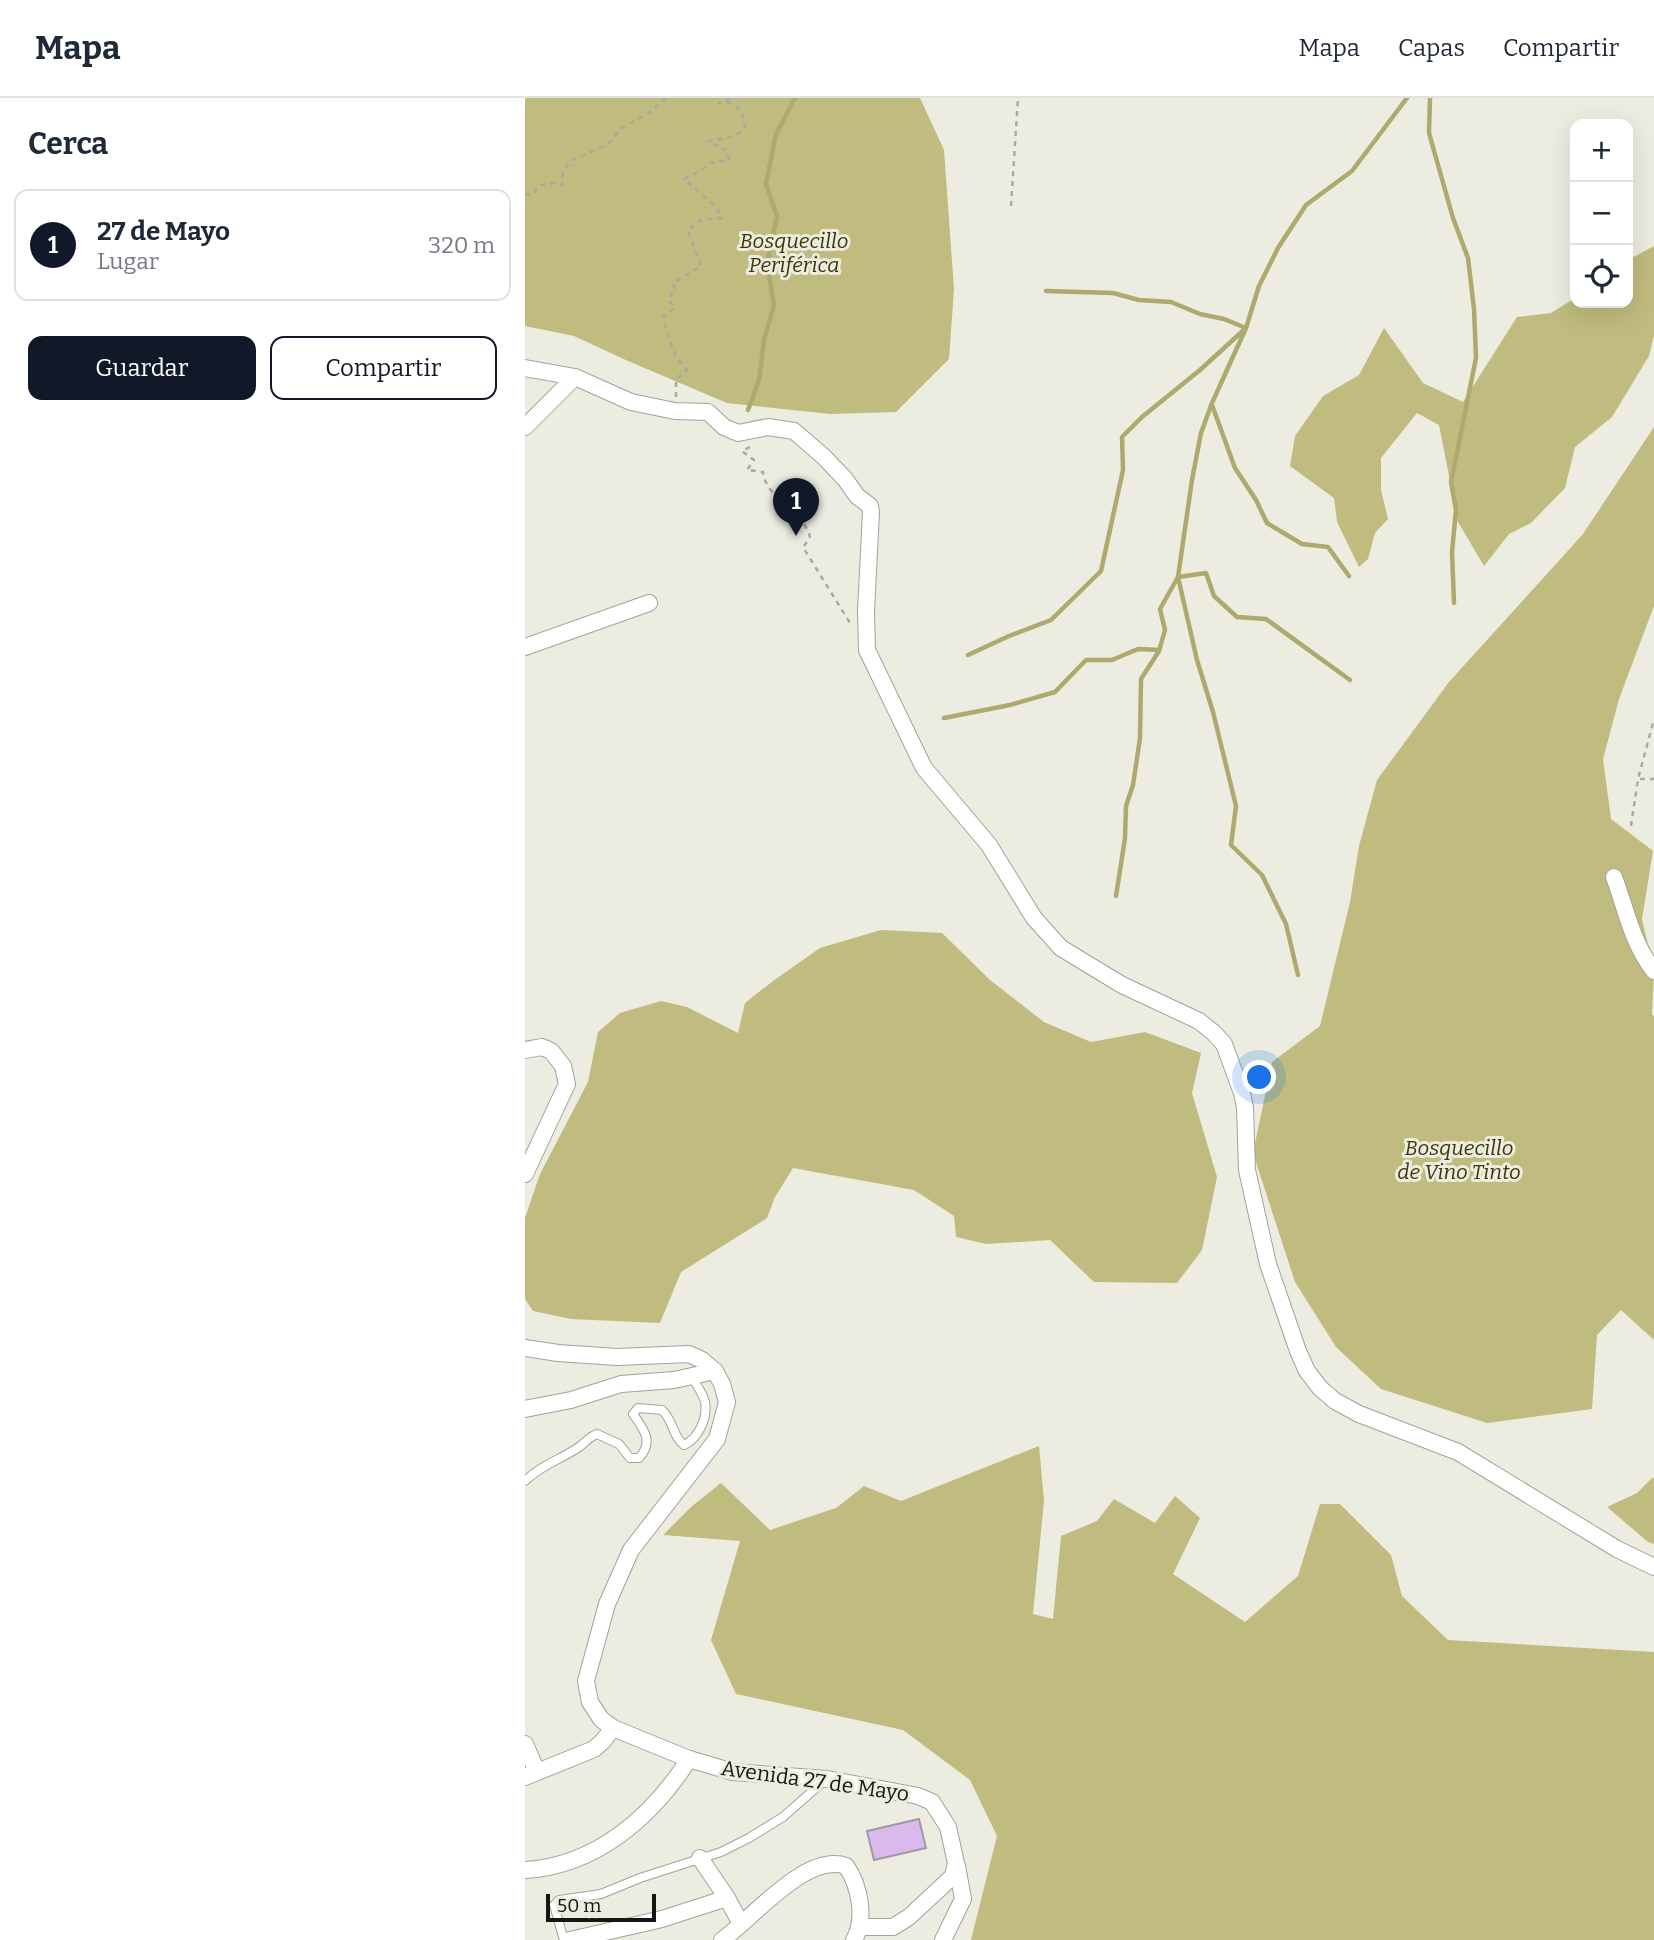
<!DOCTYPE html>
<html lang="es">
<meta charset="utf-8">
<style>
body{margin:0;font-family:Bitter,serif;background:#f6f6f7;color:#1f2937}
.controls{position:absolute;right:21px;top:21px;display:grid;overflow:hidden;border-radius:14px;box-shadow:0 7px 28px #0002}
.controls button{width:63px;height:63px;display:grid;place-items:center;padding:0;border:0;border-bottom:2px solid #e0e1e3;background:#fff;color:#1f2937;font:35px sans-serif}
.scale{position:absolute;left:21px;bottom:18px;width:110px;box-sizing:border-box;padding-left:7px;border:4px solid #151511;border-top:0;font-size:19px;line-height:24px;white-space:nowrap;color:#151511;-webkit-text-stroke:5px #edece1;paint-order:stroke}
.you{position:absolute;left:735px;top:980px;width:24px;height:24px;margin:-18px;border:5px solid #fff;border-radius:50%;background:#1a73e8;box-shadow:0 0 0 10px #1a73e833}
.badge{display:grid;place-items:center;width:46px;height:46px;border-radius:50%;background:#111827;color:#fff;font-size:23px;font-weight:700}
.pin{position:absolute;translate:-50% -58px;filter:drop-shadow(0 2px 4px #0008)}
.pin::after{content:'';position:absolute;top:37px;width:24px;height:21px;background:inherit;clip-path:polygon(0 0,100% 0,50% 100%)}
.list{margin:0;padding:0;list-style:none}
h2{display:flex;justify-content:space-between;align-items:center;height:91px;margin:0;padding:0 28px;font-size:30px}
h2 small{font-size:23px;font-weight:400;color:#747a83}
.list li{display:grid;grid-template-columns:46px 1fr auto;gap:21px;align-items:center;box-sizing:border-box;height:112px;margin:0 14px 14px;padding:0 14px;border:2px solid #e0e1e3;border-radius:14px}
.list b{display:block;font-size:26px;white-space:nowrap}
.list p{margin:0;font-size:23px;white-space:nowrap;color:#747a83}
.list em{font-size:23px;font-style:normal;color:#747a83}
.actions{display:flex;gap:14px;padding:21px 28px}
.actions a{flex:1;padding:16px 0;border:2px solid #111827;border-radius:14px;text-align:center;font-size:24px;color:#111827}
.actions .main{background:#111827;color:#fff}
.icon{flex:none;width:38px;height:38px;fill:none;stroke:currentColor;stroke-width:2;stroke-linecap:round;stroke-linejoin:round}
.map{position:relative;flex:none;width:1129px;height:1842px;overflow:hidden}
header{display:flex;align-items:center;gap:42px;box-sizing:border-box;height:98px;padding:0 35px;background:#fff;border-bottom:2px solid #e0e1e3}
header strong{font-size:33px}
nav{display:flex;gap:38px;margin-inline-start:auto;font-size:24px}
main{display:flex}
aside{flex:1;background:#fff}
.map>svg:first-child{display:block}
.forest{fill:#c0bb7e}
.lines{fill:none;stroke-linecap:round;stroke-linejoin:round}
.stream{stroke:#aea96c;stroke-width:4.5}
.building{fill:#dbb9ed;stroke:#9f99a2;stroke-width:2}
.lane-casing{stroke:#a3a298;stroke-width:10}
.street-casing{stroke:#a3a298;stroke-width:18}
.path{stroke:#aaa9a0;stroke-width:2.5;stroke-dasharray:5 5;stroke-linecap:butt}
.lane{stroke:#fff;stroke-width:8}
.street{stroke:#fff;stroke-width:16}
.labels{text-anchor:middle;stroke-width:6;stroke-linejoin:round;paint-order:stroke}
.park-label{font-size:21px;font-style:italic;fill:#3d3907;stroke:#edece1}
.street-label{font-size:21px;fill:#151511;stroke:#edece1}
</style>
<header>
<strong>Mapa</strong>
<nav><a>Mapa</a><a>Capas</a><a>Compartir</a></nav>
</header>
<main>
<aside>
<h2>Cerca<small></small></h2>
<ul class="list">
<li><span class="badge">1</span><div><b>27 de Mayo</b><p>Lugar</p></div><em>320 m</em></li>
</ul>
<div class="actions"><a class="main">Guardar</a><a>Compartir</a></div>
</aside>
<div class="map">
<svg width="1129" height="1842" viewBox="0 0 1129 1842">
<rect width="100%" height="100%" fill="#edece1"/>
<g class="forest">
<polygon points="0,0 395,0 419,52 429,191 424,261 371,314 305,316 202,305 103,263 49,238 0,228"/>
<polygon points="1129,148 1129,237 1124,258 1087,319 1050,349 1040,390 1006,425 984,436 959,468 933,424 914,327 892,315 856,360 856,392 863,421 850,435 843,461 834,469 812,424 809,400 765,368 770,338 798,298 834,277 859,230 898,285 938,304 992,219 1026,215 1050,200 1050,205 1103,205 1103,162"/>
<polygon points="1129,329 1129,508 1094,601 1078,661 1086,721 1128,753 1117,821 1129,873 1127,916 1129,918 1129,1242 1096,1212 1072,1237 1067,1311 962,1325 856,1291 811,1249 770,1184 728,1055 747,964 795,928 825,804 834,748 852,682 924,584 1058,436"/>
<polygon points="356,832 417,835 465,882 519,924 566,944 620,934 676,955 667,995 692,1079 677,1152 652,1185 569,1184 525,1142 461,1146 431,1139 429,1118 389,1092 268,1070 250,1099 242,1120 156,1174 135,1225 46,1221 8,1213 0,1201 0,1120 15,1076 63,984 73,934 95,915 136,903 162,909 213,935 220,905 248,883 295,850"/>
<polygon points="514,1348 519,1403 508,1516 528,1521 536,1438 572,1423 589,1401 630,1425 650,1398 675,1420 648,1476 720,1524 773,1478 795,1406 815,1406 866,1457 877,1498 923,1542 1129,1554 1129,1842 446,1842 472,1738 445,1682 378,1632 211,1596 186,1542 215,1443 138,1437 166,1409 196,1385 245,1432 311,1410 339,1388 376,1403"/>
<polygon points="1127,1380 1129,1380 1129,1446 1123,1444 1082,1409 1112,1395"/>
</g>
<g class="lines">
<g class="stream">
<polyline points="905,0 904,35 928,120 943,160 949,211 951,260 926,384 931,412 927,454 929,505"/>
<polyline points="687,307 710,370 731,402 742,425 777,446 803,449 824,478"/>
<polyline points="223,312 234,282 239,242 249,207 242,166 252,118 241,86 251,36 270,0"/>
<polyline points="443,557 484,538 526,522 576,473 598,372 597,339 617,319 675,272 721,230 699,221 675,216 646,204 614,202 588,195 521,193"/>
<polyline points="419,620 485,607 530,594 561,562 587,562 613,551 634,552"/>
<polyline points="591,798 600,740 601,708 608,687 615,640 616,581 634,553 640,532 635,511 653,479 681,475 689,498 712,519 741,521 825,582"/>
<polyline points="773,877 761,826 737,777 706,747 711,708 688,614 672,562 653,479 667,382 676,335 687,305 721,230 734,188 753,150 781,107 827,73 882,0"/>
</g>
</g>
<polygon class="building" points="394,1721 401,1750 349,1762 342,1733"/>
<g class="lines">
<defs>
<g id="lane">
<path d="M0,1383C16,1367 35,1362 54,1349C61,1344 64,1339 72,1336L94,1346L105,1360H114C129,1344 119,1331 108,1316L113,1310L137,1312C149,1323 147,1338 159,1347C173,1341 183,1320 180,1304C178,1295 171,1286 166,1278"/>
<polyline points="39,1842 29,1807 34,1802 76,1796 115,1780 196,1754 224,1740 258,1719 299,1683"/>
</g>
<g id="street">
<polyline points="0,270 50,279 106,304 150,313 183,314 199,329 213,335 243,329 269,333 299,359 320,381 332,398 345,408 346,414 341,513 342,552 399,670 464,747 509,820 536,850 597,887 674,923 689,935 699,946 717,995 720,1010 722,1072 743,1166 773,1253 782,1273 795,1290 810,1303 834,1316 933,1354 1092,1451 1129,1469"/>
<polyline points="0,329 50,279"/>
<polyline points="0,549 124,505"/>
<path d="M1089,779C1101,811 1107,845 1129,873"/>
<polyline points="0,952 17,949 26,953 38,968 42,986 0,1076"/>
<polyline points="0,1250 33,1255 92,1259 164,1256 177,1262 190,1273 197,1286 202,1304 192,1341 106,1452 82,1506 61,1583 65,1604 76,1621 88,1630 164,1661 208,1674 302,1681 393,1698 407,1704 423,1729 431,1765 428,1778 384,1819 368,1829 336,1829"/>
<polyline points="0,1311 46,1302 96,1286 149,1282 190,1273"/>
<polyline points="0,1646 12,1674"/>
<polyline points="0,1679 69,1651 78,1643 88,1630"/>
<polyline points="175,1760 202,1800"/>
<path d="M0,1772C71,1768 127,1719 164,1661"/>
<polyline points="45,1842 137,1821 202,1800 216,1826"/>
<path d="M197,1842C227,1821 281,1754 321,1768C335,1788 341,1821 329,1842"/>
<polyline points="418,1842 438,1801 432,1768"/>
</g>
</defs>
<use href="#lane" class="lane-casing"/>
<use href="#street" class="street-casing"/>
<g class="path">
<polyline points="0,96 7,97 15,87 29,85 37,87 38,74 45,63 82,47 97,30 125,14 141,0"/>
<polyline points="486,108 493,0"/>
<path d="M151,299V281L162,272L151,258L144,241L138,219L150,209L143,202L150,191L148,185L176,168L163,132L176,122L197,120L191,109L159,81L177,72L184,65L204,62L202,53L183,43C196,41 212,41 220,28L218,16L208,5H194L208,0"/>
<path d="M225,349L217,353L229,362L222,372L238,374C240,400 282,416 285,440L278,449L325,525"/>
<polyline points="1115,681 1129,681"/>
<polyline points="1106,728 1113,681 1129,621"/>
</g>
<use href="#lane" class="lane"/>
<use href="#street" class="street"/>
</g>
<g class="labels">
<g class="park-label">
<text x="269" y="150">Bosquecillo<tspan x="269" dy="24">Periférica</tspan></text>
<text x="934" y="1057">Bosquecillo<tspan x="934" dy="24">de Vino Tinto</tspan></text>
</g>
<g class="street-label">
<text transform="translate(290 1683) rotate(8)" y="7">Avenida 27 de Mayo</text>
</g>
</g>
</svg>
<div class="controls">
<button>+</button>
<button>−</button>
<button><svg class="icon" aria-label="locate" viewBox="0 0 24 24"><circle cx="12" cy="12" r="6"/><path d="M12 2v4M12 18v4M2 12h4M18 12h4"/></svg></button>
</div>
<div class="scale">50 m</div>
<div class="you"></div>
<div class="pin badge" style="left:271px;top:438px">1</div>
</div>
</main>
